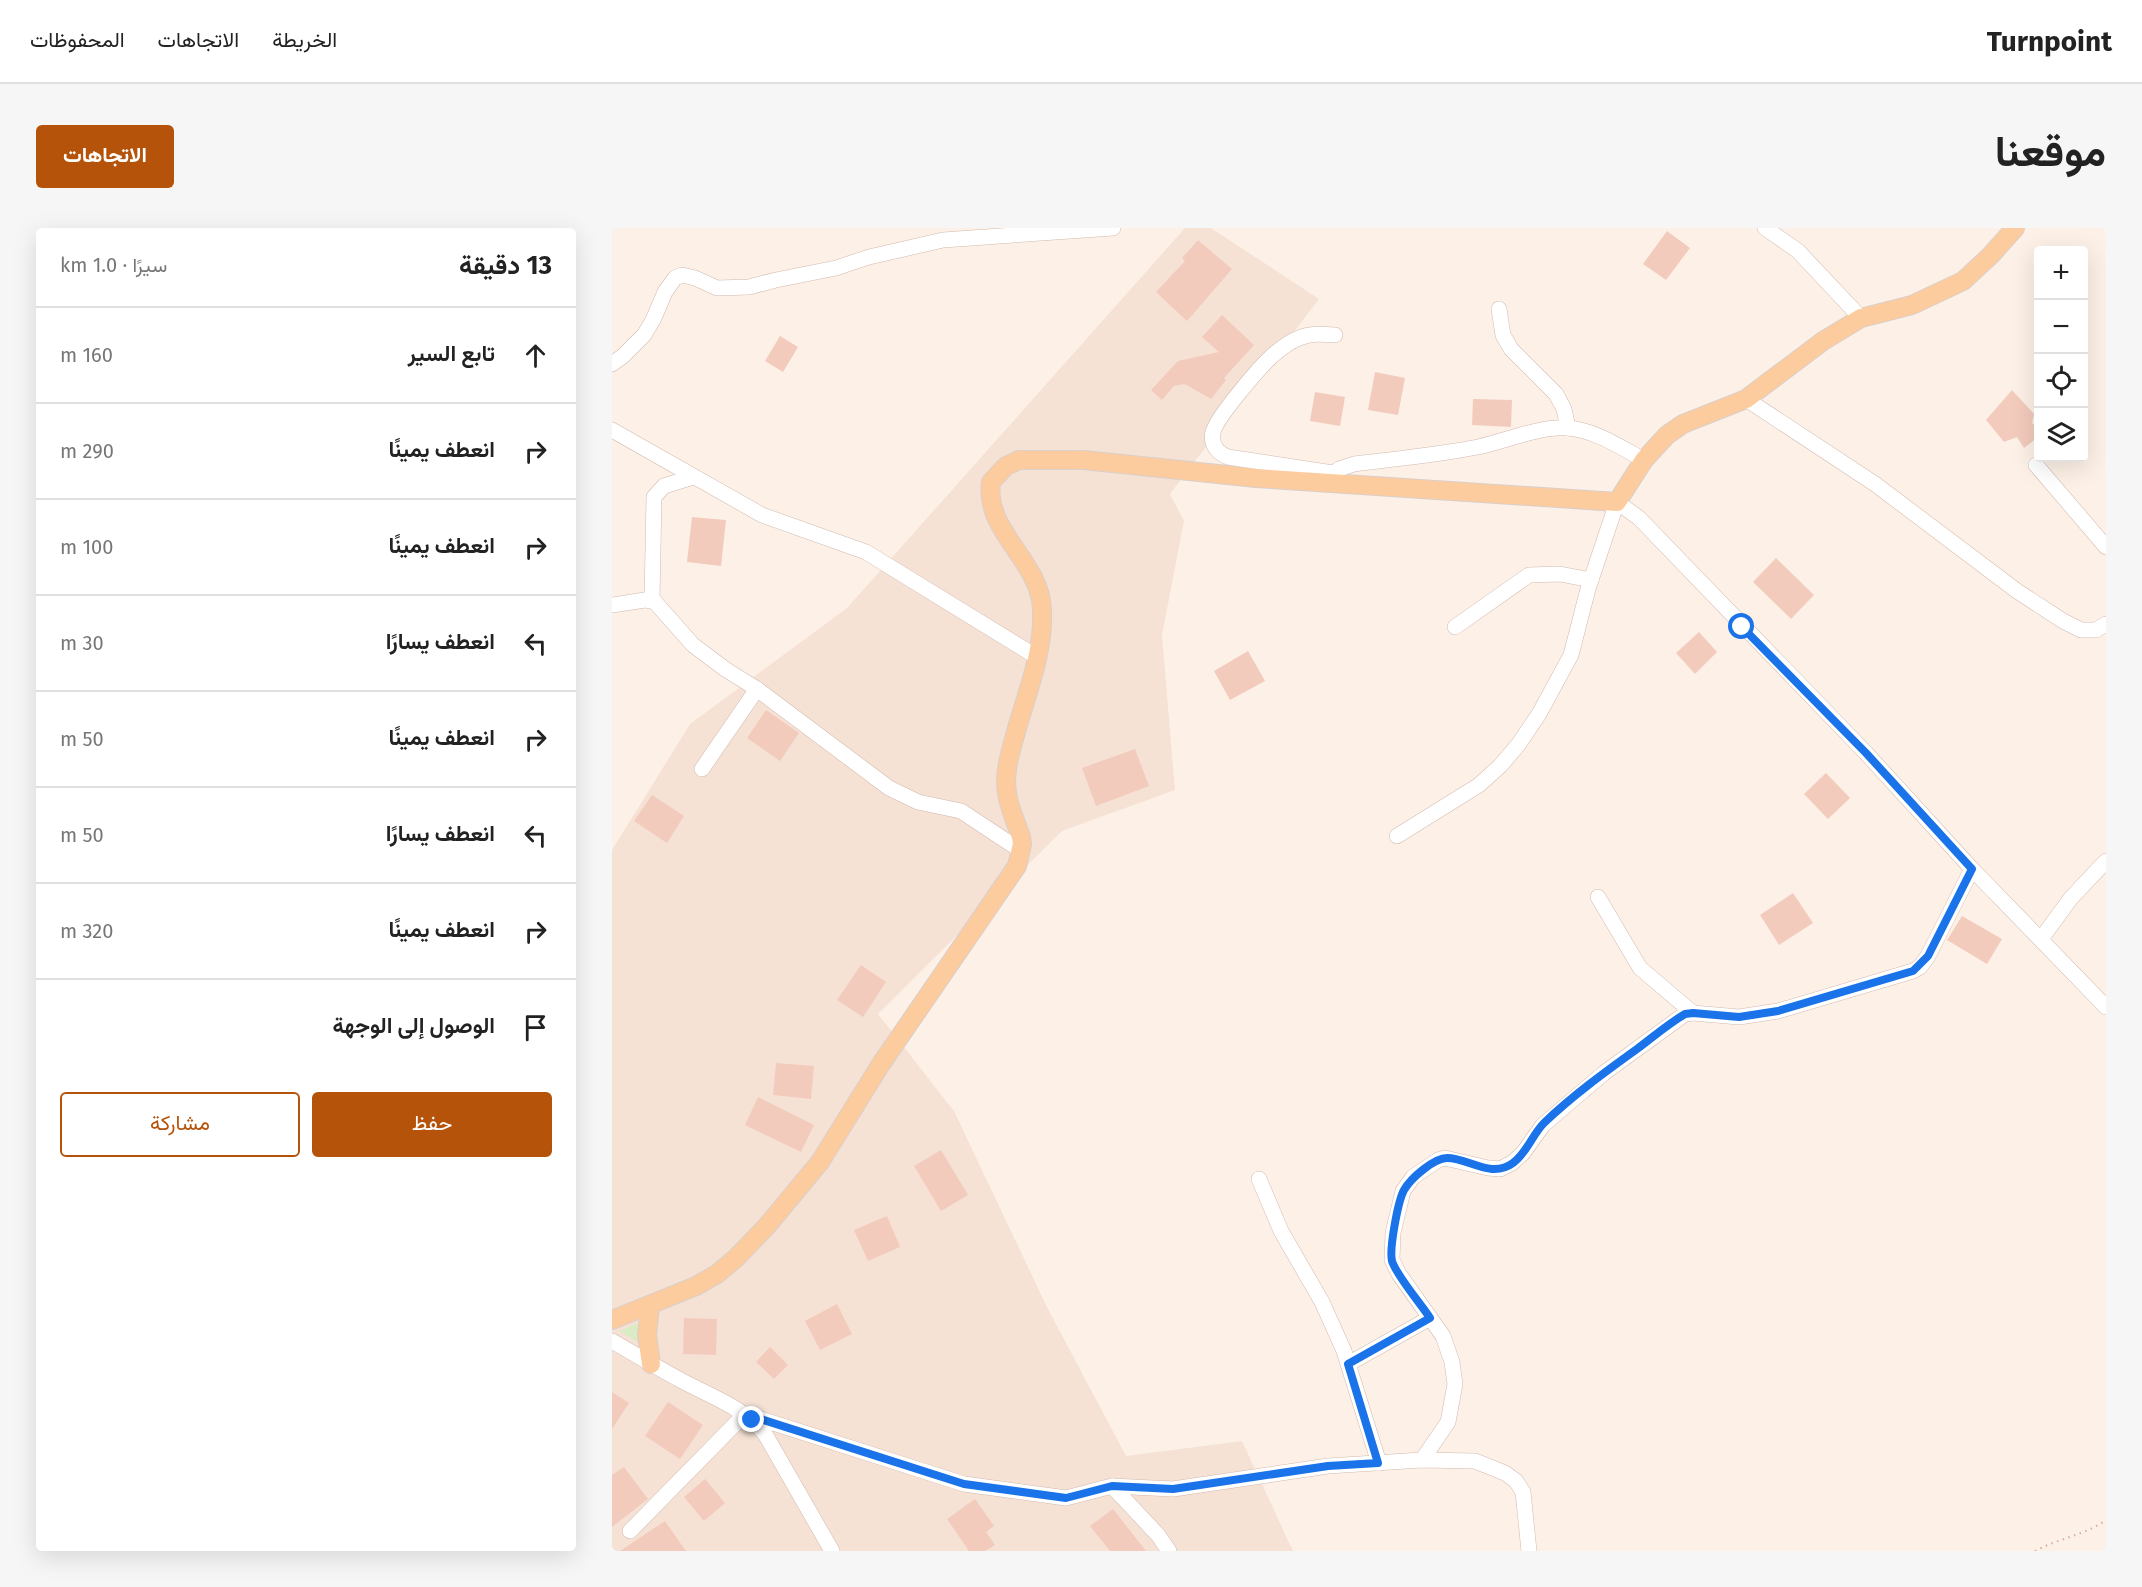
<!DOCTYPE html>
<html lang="ar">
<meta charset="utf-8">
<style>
body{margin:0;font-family:"Fira Sans",Vazirmatn,sans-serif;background:#f6f6f6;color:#222;direction:rtl}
.controls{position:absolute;right:18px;top:18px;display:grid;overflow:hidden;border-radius:6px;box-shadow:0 6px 24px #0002}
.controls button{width:54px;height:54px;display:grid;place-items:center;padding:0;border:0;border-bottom:2px solid #e0e0e0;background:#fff;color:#222;font:30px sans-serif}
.stop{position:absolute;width:18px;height:18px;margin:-14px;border:4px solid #1a73e8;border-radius:50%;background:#fff}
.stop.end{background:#1a73e8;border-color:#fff;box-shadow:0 2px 6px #0008}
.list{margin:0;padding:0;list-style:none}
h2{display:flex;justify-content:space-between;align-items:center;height:78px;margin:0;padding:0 24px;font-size:26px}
h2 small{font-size:20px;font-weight:400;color:#767676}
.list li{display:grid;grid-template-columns:39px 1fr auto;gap:18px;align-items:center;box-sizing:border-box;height:96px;padding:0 24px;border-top:2px solid #e0e0e0}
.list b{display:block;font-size:22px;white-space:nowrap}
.list em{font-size:20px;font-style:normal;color:#767676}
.actions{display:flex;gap:12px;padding:18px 24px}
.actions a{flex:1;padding:14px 0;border:2px solid #b45309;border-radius:6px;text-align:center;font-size:21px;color:#b45309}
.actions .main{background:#b45309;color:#fff}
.icon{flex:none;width:33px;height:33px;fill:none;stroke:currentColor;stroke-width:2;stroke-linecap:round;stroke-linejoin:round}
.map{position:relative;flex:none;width:1494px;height:1323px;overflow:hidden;direction:ltr;border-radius:6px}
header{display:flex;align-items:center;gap:36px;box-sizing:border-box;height:84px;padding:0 30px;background:#fff;border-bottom:2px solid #e0e0e0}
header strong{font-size:28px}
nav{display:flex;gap:33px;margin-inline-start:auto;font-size:21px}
.intro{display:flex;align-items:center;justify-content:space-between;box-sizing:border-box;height:144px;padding:0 36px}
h1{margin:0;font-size:42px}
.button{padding:15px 27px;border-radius:6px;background:#b45309;color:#fff;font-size:21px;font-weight:700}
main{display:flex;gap:36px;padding:0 36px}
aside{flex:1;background:#fff;border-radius:6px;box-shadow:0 6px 24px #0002}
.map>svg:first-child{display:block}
.residential{fill:#f5e2d5}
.green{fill:#daecc4}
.building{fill:#f3cbbd}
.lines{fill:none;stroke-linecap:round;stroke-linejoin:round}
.minor-casing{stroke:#d2b9ae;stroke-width:16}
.major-casing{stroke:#d9cfcc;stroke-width:20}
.path{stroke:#d9aea0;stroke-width:2;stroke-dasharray:1.5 4.5;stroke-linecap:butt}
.minor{stroke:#fff;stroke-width:15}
.major{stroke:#fdcc9e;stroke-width:18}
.route{stroke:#1a73e8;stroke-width:8}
</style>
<header>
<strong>Turnpoint</strong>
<nav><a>الخريطة</a><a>الاتجاهات</a><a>المحفوظات</a></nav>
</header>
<div class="intro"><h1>موقعنا</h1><a class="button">الاتجاهات</a></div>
<main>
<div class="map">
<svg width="1494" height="1323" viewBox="0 0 1494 1323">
<rect width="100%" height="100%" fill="#fdf1e7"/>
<polygon class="residential" points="573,0 599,0 707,71 558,266 572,293 550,407 563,562 450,603 266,786 342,883 435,1079 514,1228 630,1213 681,1323 0,1323 0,622 78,496 235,380"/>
<polygon class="green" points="33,1092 33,1118 7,1103"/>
<g class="building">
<polygon points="1055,3 1078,20 1054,52 1031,36"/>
<polygon points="586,12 620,41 575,93 544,64 573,33 570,30"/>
<polygon points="610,87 642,117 612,150 614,152 599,171 573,156 562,158 550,172 539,162 566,133 607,124 590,109"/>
<polygon points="168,108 186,119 171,144 153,133"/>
<polygon points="763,144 793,150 786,187 756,182"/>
<polygon points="1400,162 1422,186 1420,195 1426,200 1426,209 1412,220 1405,209 1392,214 1374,192"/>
<polygon points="703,164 733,169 728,198 698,193"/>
<polygon points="861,171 900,172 899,199 860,197"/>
<polygon points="80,289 114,292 109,338 75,334"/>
<polygon points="1164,330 1202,367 1179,391 1141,354"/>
<polygon points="1087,404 1105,424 1083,446 1064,425"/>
<polygon points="636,423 653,453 618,472 602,443"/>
<polygon points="154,482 187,505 168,533 135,510"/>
<polygon points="523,521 537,558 484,578 470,540"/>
<polygon points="1214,545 1238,570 1216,591 1192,566"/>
<polygon points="40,567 72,588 55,615 22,593"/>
<polygon points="1181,665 1201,695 1167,717 1148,687"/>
<polygon points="1350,688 1390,711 1375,736 1335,712"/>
<polygon points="249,737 274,754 251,789 225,772"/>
<polygon points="164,835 202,838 199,871 161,867"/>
<polygon points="146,869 202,897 189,924 133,897"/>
<polygon points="329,922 356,967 329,983 302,938"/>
<polygon points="275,988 288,1019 256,1033 242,1002"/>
<polygon points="225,1076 240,1106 208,1122 193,1093"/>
<polygon points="72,1090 105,1091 104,1127 71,1126"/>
<polygon points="158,1119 176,1137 162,1151 144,1134"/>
<polygon points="0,1164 17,1175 0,1201"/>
<polygon points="56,1174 91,1197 68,1231 33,1208"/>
<polygon points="12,1239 36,1271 0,1299 0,1247"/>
<polygon points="93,1251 113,1275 92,1293 72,1269"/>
<polygon points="363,1271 382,1298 374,1304 383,1317 373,1323 357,1323 335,1291"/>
<polygon points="501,1281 534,1323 498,1323 478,1298"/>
<polygon points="53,1293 74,1323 8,1323"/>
</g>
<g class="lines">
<defs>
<g id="minor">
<polyline points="1153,0 1186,23 1249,90"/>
<polyline points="887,81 891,107 899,121 944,166 952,181 956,200"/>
<polyline points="0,136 11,128 32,107 41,92 53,64 63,50 70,47 83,50 105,60 137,59 164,52 224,40 257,29 331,12 501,0"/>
<polyline points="1134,171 1263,256 1405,363 1451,393 1469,402 1484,402 1494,396"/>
<polyline points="0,202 150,287 254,324 425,429"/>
<polyline points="1424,237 1494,319"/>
<path d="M721,245L616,229C606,225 598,217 601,204C605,189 647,140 660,128C668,121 677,114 687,110C699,105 711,106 723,107"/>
<path d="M712,254L727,241L742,236C783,231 825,227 866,219C894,213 927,198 956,200C983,202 1008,219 1032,232"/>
<polyline points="40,372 42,269 52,258 81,249"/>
<polyline points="0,377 33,372 43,374 81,417 113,441 145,461 277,560 306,574 349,583 408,622"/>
<polyline points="843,399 917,347 948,346 979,352"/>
<polyline points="90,541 145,461"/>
<polyline points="785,608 867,557 888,538 906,517 927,486 959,427 976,361 1005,274 1027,290 1254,525 1360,641 1494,779"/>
<polyline points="986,669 1028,740 1081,785"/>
<polyline points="1429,711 1459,670 1494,633"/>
<polyline points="647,951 669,1003 710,1074 732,1123 767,1235"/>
<path d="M0,1113C24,1127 48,1141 72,1154C101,1169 132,1180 153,1206L220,1323"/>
<polyline points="736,1136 818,1090"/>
<polyline points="810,1232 836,1194 843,1156 840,1134 831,1108 787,1046 780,1032 781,1005 791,963 801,949 826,932 833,930 876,940 888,941 900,935 911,925 931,897 992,845 1073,786 1081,785 1127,789 1166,783 1301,743 1308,739 1316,728 1360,641"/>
<polyline points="500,1258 546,1307 557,1323"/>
<polyline points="18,1303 133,1186 352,1256 454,1270 500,1258 561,1261 716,1238 810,1232 863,1233 893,1245 904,1253 911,1264 917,1323"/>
</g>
<g id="major">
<polyline points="38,1077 35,1107 39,1136"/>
<path d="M0,1092L84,1058L105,1046L123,1031L154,999L208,934L269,836L405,638L410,616L409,609C404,594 397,580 395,565C392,547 397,529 402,511C413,469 432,427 430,382C429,333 372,304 379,254L394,238L407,232H472L644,250L1005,274L1032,232L1055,207L1071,196L1134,171L1211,113L1249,90L1300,77L1351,53L1379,27L1403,0"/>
</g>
</defs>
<use href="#minor" class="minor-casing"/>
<use href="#major" class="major-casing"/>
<path class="path" d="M1423,1323C1447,1310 1471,1308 1494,1292"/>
<use href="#minor" class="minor"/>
<use href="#major" class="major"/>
</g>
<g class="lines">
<path class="route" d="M140,1192L133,1186L352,1256L454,1270L500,1258L561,1261L716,1238L766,1235L736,1136L818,1090C809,1076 784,1047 780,1033C777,1021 786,973 792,962C799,950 822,930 835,930C857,930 879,951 901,935C915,925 920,907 932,895C960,868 993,844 1025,821C1041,809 1056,796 1073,786L1081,785L1127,789L1166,783L1301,743L1316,728L1360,641L1254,525L1130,399"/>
</g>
</svg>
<div class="controls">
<button>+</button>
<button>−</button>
<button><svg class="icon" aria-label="locate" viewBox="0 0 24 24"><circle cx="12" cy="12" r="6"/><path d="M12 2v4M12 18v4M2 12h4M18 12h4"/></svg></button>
<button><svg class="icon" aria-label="layers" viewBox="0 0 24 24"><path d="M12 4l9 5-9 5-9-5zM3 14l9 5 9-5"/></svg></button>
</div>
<div class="stop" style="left:1130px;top:399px"></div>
<div class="stop end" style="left:140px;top:1192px"></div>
</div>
<aside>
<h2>13 دقيقة<small>سيرًا · 1.0 km</small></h2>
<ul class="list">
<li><svg class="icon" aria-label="ahead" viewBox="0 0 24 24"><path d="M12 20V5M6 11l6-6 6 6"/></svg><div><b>تابع السير</b></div><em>160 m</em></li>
<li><svg class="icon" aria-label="right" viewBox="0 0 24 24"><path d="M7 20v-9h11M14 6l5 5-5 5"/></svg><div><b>انعطف يمينًا</b></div><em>290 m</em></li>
<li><svg class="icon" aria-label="right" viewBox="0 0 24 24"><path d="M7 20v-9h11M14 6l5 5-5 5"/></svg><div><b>انعطف يمينًا</b></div><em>100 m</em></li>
<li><svg class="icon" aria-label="left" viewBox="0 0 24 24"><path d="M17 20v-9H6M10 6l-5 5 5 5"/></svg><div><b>انعطف يسارًا</b></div><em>30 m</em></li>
<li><svg class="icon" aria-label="right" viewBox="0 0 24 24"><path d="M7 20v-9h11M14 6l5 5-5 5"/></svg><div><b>انعطف يمينًا</b></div><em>50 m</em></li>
<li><svg class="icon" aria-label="left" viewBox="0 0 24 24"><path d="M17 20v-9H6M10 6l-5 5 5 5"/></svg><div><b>انعطف يسارًا</b></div><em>50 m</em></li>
<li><svg class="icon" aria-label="right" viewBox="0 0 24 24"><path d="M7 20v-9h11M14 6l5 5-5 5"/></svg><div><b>انعطف يمينًا</b></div><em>320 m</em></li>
<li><svg class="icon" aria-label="arrive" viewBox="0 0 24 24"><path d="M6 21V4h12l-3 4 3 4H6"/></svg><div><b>الوصول إلى الوجهة</b></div></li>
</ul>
<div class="actions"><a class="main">حفظ</a><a>مشاركة</a></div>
</aside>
</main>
